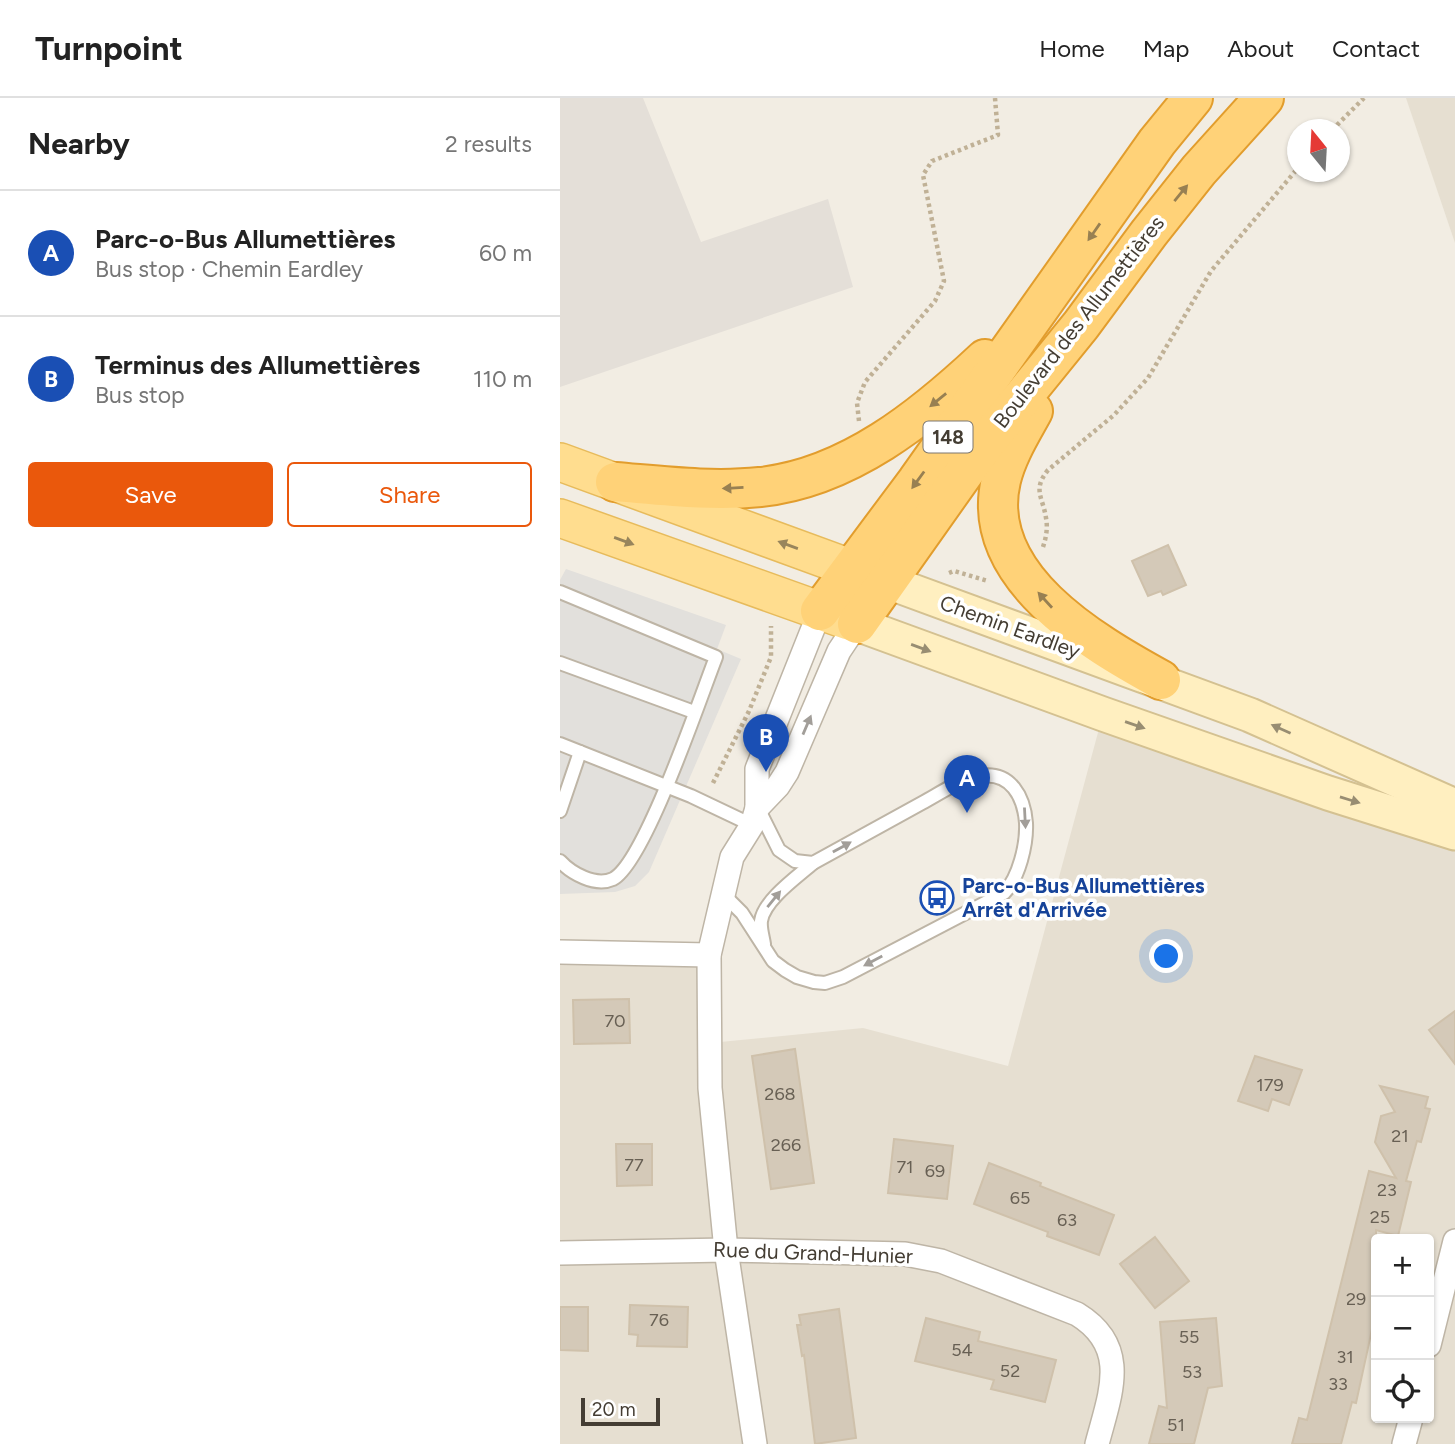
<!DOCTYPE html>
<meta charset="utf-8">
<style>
body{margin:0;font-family:Figtree,sans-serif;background:#f6f6f6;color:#222}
.controls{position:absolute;right:21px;bottom:21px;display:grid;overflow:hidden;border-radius:7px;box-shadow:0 2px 5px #0004}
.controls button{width:63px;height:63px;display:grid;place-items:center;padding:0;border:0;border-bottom:2px solid #e0e0e0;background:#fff;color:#222;font:35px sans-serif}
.compass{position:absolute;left:727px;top:21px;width:63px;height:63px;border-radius:50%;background:#fff;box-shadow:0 2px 5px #0004;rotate:342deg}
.scale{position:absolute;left:21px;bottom:18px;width:79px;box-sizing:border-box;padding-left:7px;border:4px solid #443d33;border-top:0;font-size:19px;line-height:24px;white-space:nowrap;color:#443d33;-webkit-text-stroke:5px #fff;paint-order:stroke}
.you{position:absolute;left:607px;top:859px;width:24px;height:24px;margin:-18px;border:5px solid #fff;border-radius:50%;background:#1a73e8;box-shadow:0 0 0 10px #1a73e833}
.badge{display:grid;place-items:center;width:46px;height:46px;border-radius:50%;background:#ea580c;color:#fff;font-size:23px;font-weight:700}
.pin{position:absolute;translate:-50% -58px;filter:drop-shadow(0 2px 4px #0008)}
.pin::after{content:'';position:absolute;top:37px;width:24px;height:21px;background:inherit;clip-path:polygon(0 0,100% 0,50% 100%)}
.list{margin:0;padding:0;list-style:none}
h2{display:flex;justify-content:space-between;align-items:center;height:91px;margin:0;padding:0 28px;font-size:30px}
h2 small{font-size:23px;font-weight:400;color:#767676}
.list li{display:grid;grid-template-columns:46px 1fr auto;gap:21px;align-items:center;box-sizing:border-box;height:126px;padding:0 28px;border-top:2px solid #e0e0e0}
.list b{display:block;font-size:26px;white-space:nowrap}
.list p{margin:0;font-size:23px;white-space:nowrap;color:#767676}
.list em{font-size:23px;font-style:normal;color:#767676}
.actions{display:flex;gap:14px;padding:21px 28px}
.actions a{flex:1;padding:16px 0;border:2px solid #ea580c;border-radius:7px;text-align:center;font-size:24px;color:#ea580c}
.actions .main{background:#ea580c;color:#fff}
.icon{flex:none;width:38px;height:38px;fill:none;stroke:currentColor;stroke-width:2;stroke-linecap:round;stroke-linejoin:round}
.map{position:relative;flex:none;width:895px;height:1346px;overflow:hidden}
header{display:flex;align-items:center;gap:42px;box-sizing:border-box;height:98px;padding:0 35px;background:#fff;border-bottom:2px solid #e0e0e0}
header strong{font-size:33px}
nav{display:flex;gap:38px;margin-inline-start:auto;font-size:24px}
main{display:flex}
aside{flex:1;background:#fff}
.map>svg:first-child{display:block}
.residential{fill:#e6dfd1;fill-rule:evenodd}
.industrial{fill:#e4dfd8}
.parking{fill:#e2e0dc}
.building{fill:#d4c9b8;stroke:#cfc1ab;stroke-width:2}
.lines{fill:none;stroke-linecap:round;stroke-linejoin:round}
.service-casing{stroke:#beb5a6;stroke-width:16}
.minor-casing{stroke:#beb5a6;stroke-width:26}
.secondary-casing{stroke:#d4c191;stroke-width:37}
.primary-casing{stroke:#e7bb5c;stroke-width:40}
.trunk-casing{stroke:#e29d2d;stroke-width:42}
.path{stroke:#c0b196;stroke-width:4.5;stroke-dasharray:3.5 3.5;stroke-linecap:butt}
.service{stroke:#fff;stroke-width:12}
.minor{stroke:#fff;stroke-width:23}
.secondary{stroke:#ffefc0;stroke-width:33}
.primary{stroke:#ffdd8f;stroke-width:37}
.trunk{stroke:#ffd278;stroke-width:38}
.oneway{fill:#988052}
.oneway2{fill:#98855c}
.oneway3{fill:#988d72}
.oneway4{fill:#a29e99}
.labels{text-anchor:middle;stroke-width:7;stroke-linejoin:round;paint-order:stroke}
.number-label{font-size:18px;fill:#686054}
.shield{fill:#fff;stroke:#7c7770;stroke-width:2}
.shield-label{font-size:19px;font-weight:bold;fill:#443d33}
.street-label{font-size:21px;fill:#443d33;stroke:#fff}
.transit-label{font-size:21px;font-weight:bold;fill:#164399;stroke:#fff;text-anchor:start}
</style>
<header>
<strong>Turnpoint</strong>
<nav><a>Home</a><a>Map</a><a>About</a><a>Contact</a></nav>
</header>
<main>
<aside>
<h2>Nearby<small>2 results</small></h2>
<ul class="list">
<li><span class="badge" style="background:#1a4fb4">A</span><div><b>Parc-o-Bus Allumettières</b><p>Bus stop · Chemin Eardley</p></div><em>60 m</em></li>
<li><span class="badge" style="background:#1a4fb4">B</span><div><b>Terminus des Allumettières</b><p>Bus stop</p></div><em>110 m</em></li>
</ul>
<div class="actions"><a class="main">Save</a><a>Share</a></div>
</aside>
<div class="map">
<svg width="895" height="1346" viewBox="0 0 895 1346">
<rect width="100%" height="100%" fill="#f2ede3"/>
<g class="residential">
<polygon points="846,0 895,0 895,145"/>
<path d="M543,616L895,735V1346H0V854L149,857L150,945L303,930L448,968ZM816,1141H869V1320H816Z"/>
</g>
<polygon class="industrial" points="0,0 83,0 141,144 268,101 293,189 0,289"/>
<polygon class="parking" points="6,471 166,527 157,551 181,561 89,774 75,788 55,794 0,796 0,482"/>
<g class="building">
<polygon points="608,447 626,487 603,497 601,493 588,498 572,463"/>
<polygon points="69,901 70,945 14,946 13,902"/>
<polygon points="895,913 895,966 869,932"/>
<polygon points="235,951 254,1085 211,1091 192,958"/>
<polygon points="695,958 742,972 729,1007 712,1001 708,1013 678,1003"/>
<polygon points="820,988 868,999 865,1010 870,1011 861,1044 857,1043 846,1083 851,1084 838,1138 816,1132 816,1213 796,1305 792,1304 781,1346 732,1346 739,1320 747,1322 809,1073 836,1080 815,1044 821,1018 835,1014"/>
<polygon points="334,1041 393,1048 387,1101 328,1095"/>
<polygon points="56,1046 92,1046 92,1087 57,1088"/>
<polygon points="429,1065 481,1085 480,1088 554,1117 539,1157 487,1138 488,1134 414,1106"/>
<polygon points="595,1139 629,1183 595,1210 560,1166"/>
<polygon points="70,1207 128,1209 127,1249 77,1248 78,1237 69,1236"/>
<polygon points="0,1209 28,1209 28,1253 0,1252"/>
<polygon points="279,1211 296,1340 255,1346 244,1257 242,1258 237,1227 241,1227 239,1217"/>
<polygon points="366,1220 420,1234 418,1243 496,1262 485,1304 431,1291 434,1282 355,1263"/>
<polygon points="656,1220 662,1288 648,1290 634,1346 589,1346 599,1308 607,1310 600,1224"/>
</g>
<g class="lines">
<defs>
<g id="service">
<path d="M0,494L156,559C140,600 85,764 53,781C35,789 11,775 0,763"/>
<polyline points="0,565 134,614"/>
<polyline points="0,646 131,698 192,727"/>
<polyline points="0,713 20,654"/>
<path d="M163,796L182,815L213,863L225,872L237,879L254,884L265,885L283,879L444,795C459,780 467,746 466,725C464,699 451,673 420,678C400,681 379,696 362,705C325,725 289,745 253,765L235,763L219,752L198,710"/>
<path d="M204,846C203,839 200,830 201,823C204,802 237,779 253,765"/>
</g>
<g id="minor">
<polyline points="197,710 218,688 227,674 279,553 297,526"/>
<polyline points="0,854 149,857"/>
<path d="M0,1155L166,1152L345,1156L381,1163L517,1216C571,1249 550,1296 537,1346"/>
<polyline points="869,1247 895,1143"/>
<polyline points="195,1346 166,1152 150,990 149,857 172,759 192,727 197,710 197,671 260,513"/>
<polyline points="844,1346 851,1320"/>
</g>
<g id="secondary">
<polyline points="328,484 690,617 895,708"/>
<polyline points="297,526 543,616 768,695 895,735"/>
</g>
<g id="primary">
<polyline points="0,364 320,481"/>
<polyline points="0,420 289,523"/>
</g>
<g id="trunk">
<path d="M473,313C461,335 447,357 441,382C418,478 532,544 601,582"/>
<path d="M55,384C104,388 152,394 200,389C288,380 363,319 425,261"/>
<polyline points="260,513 357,383 597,44 633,0"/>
<polyline points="297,526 423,348 521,227 589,135 639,72 704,0"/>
</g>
</defs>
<use href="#service" class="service-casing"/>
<use href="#minor" class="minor-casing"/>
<use href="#secondary" class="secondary-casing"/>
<use href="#primary" class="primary-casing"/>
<use href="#trunk" class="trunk-casing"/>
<g class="path">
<polyline points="772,32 804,0"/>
<polyline points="299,323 297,305 305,284 375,203 384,183 363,77 372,63 438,37 435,0"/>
<path d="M483,449C486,440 488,430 486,420C483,399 472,392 488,372L554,317L588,280L651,173L738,70"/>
<polyline points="389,475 394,473 428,483"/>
<polyline points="153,685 189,613 211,559 211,528"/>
</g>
<use href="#service" class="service"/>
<use href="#minor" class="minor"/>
<use href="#secondary" class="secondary"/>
<use href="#primary" class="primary"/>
<use href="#trunk" class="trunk"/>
</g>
<defs><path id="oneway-solid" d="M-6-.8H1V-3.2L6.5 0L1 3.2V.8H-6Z" transform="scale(1.75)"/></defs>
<g class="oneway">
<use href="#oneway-solid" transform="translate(621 95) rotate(-51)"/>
<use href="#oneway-solid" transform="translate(534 134) rotate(125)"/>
<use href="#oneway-solid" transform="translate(378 302) rotate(141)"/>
<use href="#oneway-solid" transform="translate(358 382) rotate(126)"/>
<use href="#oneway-solid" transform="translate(173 390) rotate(177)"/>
<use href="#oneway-solid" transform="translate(485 502) rotate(-132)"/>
</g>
<g class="oneway2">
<use href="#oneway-solid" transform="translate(64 443) rotate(20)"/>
<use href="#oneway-solid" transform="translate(228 447) rotate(-160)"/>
</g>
<g class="oneway3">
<use href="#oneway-solid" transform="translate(361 550) rotate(20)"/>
<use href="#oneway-solid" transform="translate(575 627) rotate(19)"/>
<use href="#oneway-solid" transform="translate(721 631) rotate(-156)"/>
<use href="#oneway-solid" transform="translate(790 702) rotate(17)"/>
</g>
<g class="oneway4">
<use href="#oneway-solid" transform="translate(247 627) rotate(-67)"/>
<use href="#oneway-solid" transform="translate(465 720) rotate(87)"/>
<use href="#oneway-solid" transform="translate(282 749) rotate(-29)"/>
<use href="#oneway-solid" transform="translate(214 801) rotate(-51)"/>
<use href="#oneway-solid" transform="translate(313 863) rotate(152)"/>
</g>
<defs>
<symbol id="bus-ring" viewBox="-11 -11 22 22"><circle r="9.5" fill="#fff" stroke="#1a4fb4" stroke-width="1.5"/><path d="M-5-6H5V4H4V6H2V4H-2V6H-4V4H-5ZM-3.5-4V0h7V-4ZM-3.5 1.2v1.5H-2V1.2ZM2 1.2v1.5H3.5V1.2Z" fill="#1a4fb4"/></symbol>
</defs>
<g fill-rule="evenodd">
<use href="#bus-ring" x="358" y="781" width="38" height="38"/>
</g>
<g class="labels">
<g class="number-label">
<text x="55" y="929">70</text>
<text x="710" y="993">179</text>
<text x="220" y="1002">268</text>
<text x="840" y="1044">21</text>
<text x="226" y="1053">266</text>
<text x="74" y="1073">77</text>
<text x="345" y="1075">71</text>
<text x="375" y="1079">69</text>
<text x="827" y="1098">23</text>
<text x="460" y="1106">65</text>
<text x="820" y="1125">25</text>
<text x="507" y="1128">63</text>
<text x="796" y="1207">29</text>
<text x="99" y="1228">76</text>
<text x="629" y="1245">55</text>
<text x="402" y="1258">54</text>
<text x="785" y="1265">31</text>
<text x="450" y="1279">52</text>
<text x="632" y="1280">53</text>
<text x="778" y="1292">33</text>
<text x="616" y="1333">51</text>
</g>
<rect class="shield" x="363.5" y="323.5" width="49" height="31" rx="5"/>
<g class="shield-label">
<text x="388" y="346">148</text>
</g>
<g class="street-label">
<text transform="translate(519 224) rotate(-52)" y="7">Boulevard des Allumettières</text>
<text transform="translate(450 529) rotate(20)" y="7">Chemin Eardley</text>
<text transform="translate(253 1155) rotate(2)" y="7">Rue du Grand-Hunier</text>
</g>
<g class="transit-label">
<text x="402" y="795">Parc-o-Bus Allumettières<tspan x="402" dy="24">Arrêt d'Arrivée</tspan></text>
</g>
</g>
</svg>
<div class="controls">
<button>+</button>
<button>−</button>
<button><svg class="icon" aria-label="locate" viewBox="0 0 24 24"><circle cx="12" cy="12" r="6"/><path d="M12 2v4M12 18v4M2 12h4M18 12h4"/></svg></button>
</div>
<svg class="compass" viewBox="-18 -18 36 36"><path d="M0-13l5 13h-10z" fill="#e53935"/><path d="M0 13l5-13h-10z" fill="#767676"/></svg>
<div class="scale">20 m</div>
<div class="you"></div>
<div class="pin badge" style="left:407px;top:715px;background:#1a4fb4">A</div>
<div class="pin badge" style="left:206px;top:674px;background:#1a4fb4">B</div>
</div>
</main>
